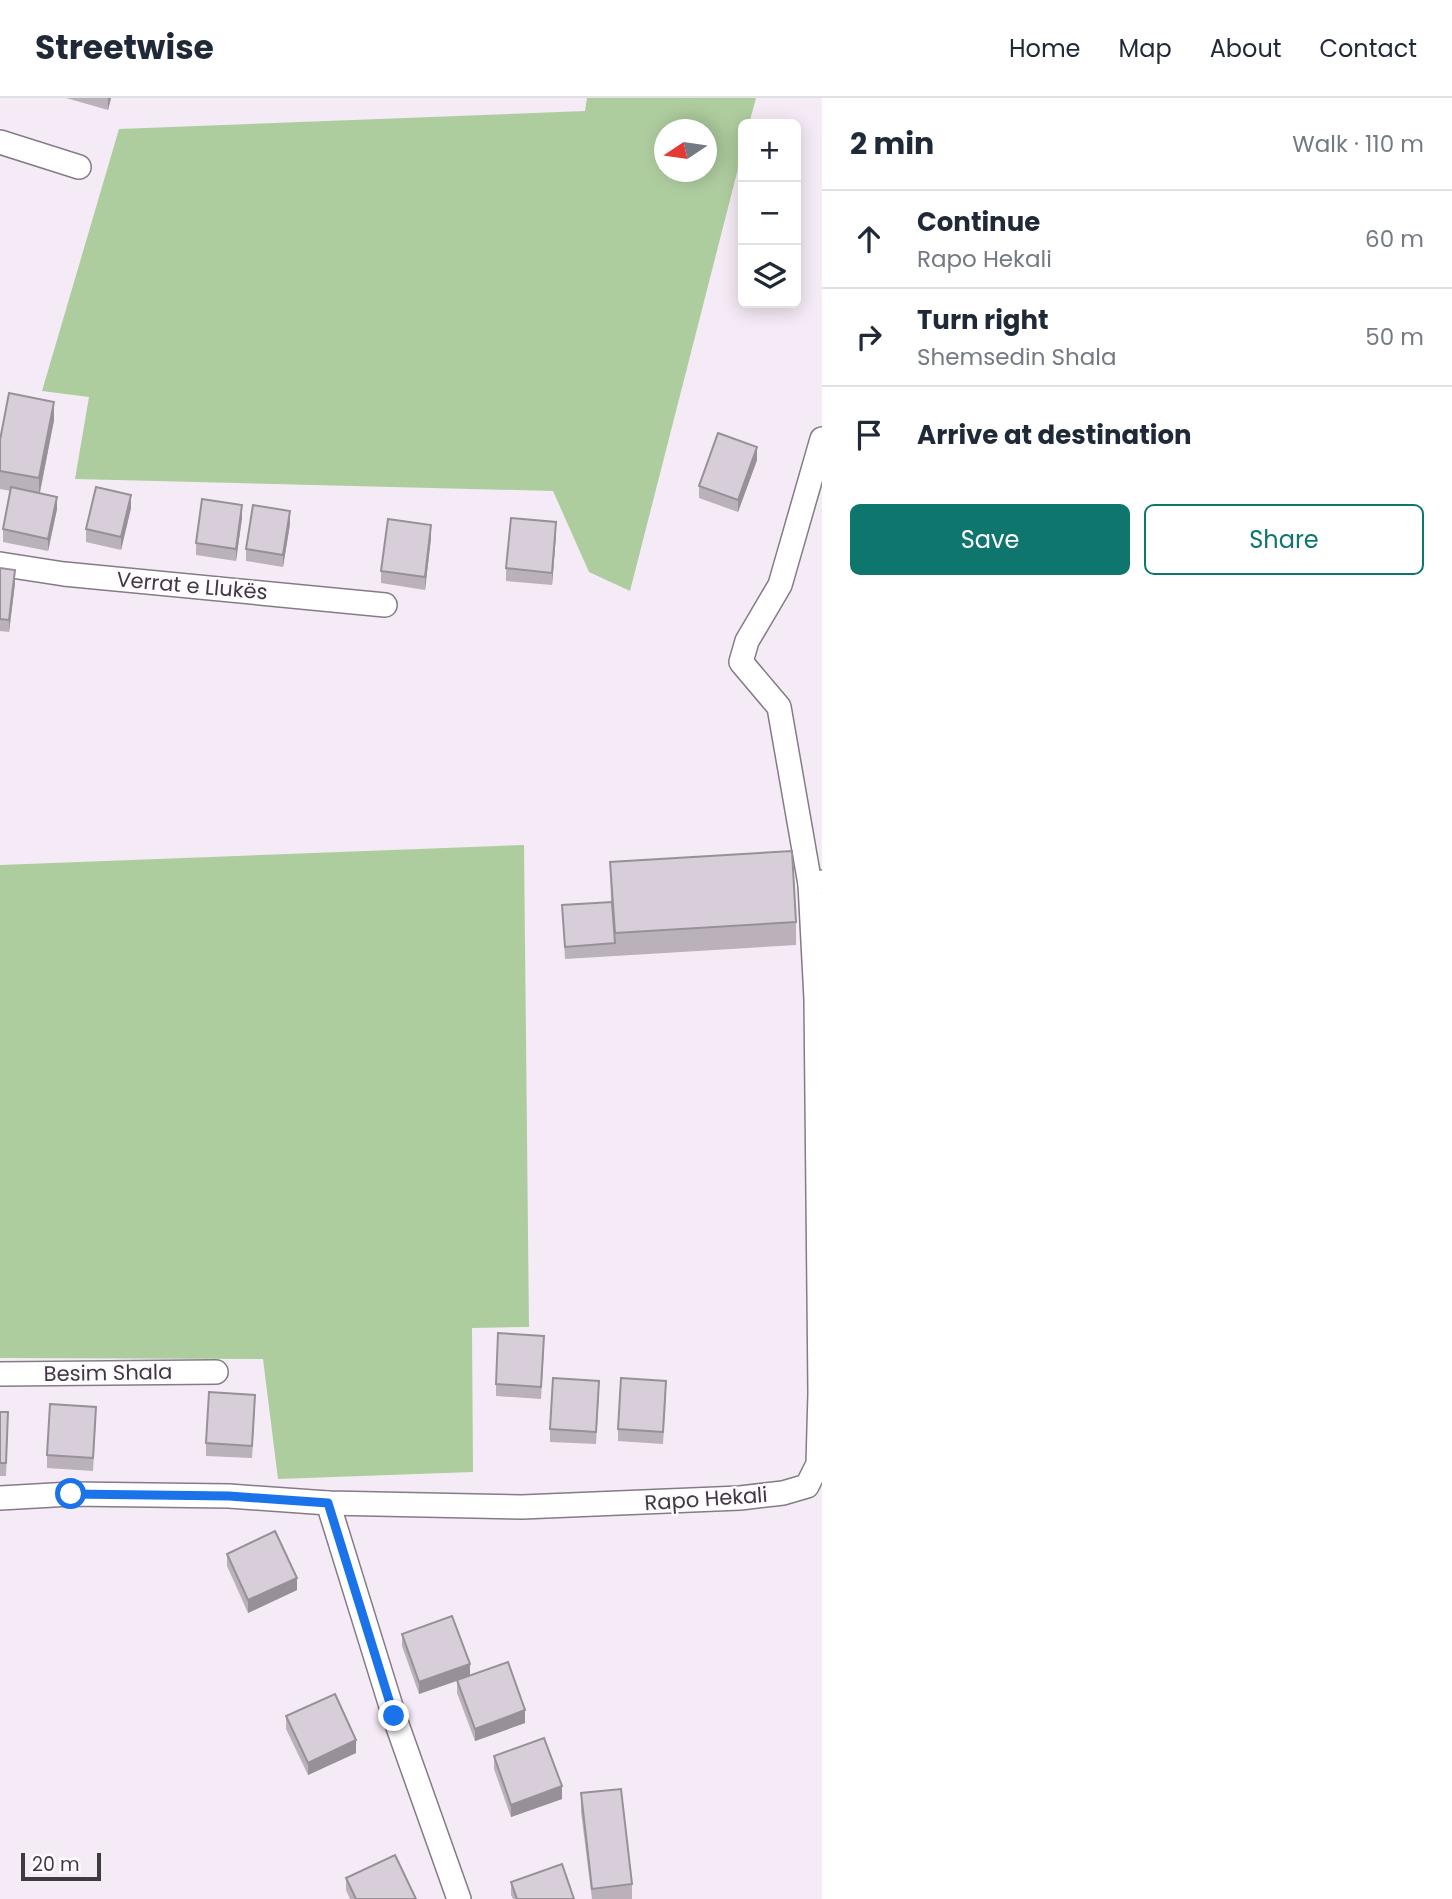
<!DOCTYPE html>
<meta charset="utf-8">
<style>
body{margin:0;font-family:Poppins,sans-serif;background:#f6f6f7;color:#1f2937}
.controls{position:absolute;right:21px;top:21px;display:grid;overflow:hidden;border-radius:10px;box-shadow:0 4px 18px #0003}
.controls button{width:63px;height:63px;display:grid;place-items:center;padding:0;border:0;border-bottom:2px solid #e0e1e3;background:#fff;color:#1f2937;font:35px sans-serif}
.compass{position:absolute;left:654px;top:21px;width:63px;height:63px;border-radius:50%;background:#fff;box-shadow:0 4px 18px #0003;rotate:257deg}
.scale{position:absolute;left:21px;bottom:18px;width:80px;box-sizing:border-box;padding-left:7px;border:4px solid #3e3a3f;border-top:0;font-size:19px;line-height:24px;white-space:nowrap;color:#3e3a3f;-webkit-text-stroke:5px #fefaff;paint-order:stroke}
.stop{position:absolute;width:21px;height:21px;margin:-16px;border:5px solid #1a73e8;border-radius:50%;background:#fff}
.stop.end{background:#1a73e8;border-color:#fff;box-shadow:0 2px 7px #0008}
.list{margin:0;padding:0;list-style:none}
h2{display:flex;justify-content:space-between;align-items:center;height:91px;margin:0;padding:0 28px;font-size:30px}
h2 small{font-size:23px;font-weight:400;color:#747a83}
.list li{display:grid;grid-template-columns:46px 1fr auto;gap:21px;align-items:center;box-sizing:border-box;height:98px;padding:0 28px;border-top:2px solid #e0e1e3}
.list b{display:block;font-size:26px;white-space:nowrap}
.list p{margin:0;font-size:23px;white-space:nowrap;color:#747a83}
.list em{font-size:23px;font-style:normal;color:#747a83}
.actions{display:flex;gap:14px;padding:21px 28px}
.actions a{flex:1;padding:16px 0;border:2px solid #0f766e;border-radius:10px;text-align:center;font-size:24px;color:#0f766e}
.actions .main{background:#0f766e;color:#fff}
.icon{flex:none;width:38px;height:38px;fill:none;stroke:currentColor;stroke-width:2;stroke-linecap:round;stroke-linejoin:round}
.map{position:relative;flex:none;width:822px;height:1801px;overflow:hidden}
header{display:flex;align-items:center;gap:42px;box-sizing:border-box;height:98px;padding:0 35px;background:#fff;border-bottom:2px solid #e0e1e3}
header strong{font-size:33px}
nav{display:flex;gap:38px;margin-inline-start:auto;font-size:24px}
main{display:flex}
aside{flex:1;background:#fff}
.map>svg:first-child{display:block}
.green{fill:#aecd9f;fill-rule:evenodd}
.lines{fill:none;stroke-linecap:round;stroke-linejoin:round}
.minor-casing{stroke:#847b86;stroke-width:26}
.minor{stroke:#fff;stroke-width:23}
.wall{fill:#bab1bb}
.shaded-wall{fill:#979099}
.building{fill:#d8ceda;stroke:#979099;stroke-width:2}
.route{stroke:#1a73e8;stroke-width:9}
.labels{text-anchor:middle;stroke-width:5;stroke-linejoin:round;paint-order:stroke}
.street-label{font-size:21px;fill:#3e3a3f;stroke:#fefaff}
</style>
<header>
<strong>Streetwise</strong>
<nav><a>Home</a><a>Map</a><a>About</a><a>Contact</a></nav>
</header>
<main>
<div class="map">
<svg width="822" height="1801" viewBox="0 0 822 1801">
<rect width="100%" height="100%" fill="#f5ebf6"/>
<g class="green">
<path d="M587,0H756L749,26H743V51L630,493L589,474L553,393L75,381L89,299L42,293L119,31L585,13ZM664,32H706V74H664Z"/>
<polygon points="524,747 529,1229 472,1230 473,1374 278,1381 263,1261 0,1260 0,767"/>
</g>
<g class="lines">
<defs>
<g id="minor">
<polyline points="0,44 79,69"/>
<polyline points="0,466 64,476 385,507"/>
<polyline points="810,786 779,609 741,564 747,543 780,487 822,341"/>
<polyline points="0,1276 216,1274"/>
<polyline points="0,1400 71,1396 229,1398 328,1405 522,1409 740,1400 783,1395 807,1388 818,1366 820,1295 816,901 810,786 822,784"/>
<polyline points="328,1405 394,1618 459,1801"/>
</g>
</defs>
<use href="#minor" class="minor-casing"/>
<use href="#minor" class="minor"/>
</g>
<g class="wall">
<polygon points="66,0 111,0 108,12"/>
<polygon points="54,322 40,395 57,411 48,453 3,444 3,431 11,393 0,391 0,342"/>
<polygon points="757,362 738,414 699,400 699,388"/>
<polygon points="131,410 121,452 86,444 86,431"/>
<polygon points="242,420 236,463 196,457 196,445"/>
<polygon points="290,426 283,469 246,463 246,451"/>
<polygon points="556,437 552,487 506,483 506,470"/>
<polygon points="431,440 425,492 381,485 381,473"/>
<polygon points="0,470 15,485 9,534 0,533"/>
<polygon points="610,764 796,824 796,847 565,861 562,807 611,804"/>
<polygon points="544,1250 541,1301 496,1298 496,1286"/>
<polygon points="599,1295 596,1346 550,1344 550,1331"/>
<polygon points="666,1296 663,1346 618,1343 618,1331"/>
<polygon points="255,1310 252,1360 206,1358 206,1345"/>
<polygon points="0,1314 8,1327 6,1378 0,1378"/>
<polygon points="96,1321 93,1373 47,1370 47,1357"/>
<polygon points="227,1456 297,1492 248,1515 227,1468"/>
<polygon points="402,1536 470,1578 525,1625 475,1643 457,1595 457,1583 419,1596 402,1548"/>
<polygon points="286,1618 356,1655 308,1677 286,1631"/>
<polygon points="494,1658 562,1701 511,1719 494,1671"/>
<polygon points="581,1695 632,1786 632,1801 592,1801 581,1714"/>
<polygon points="346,1780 416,1801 350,1801 346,1792"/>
<polygon points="511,1784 574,1801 513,1801 511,1797"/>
</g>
<g class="shaded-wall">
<polygon points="108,0 111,0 108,12"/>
<polygon points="54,304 54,322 39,398 39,380"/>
<polygon points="757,349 757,362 738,414 738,402"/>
<polygon points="131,397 131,410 121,452 121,439"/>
<polygon points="57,399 57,411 48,453 48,441"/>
<polygon points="242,407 242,420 236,463 236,451"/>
<polygon points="290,413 290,426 283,469 283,457"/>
<polygon points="556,424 556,437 552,487 552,475"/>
<polygon points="431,427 431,440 425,492 425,479"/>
<polygon points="15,472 15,485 9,534 9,522"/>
<polygon points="297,1480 297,1492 248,1515 248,1502"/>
<polygon points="470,1566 470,1578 419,1596 419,1584"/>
<polygon points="525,1612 525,1625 475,1643 475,1631"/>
<polygon points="356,1642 356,1655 308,1677 308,1665"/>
<polygon points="562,1688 562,1701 511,1719 511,1707"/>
</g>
<g class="building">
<polygon points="9,295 54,304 39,380 0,373 0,342"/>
<polygon points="718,335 757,349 738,402 699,388"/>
<polygon points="11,389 57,399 48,441 3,431"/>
<polygon points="96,389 131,397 121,439 86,431"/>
<polygon points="202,401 242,407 236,451 196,445"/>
<polygon points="253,407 290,413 283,457 246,451"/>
<polygon points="511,420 556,424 552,475 506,470"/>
<polygon points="388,421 431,427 425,479 381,473"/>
<polygon points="0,470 15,472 9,522 0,521"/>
<polygon points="792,753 796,824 615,835 610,764"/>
<polygon points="612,804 615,845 565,849 562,807"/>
<polygon points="498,1235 544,1238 541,1289 496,1286"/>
<polygon points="553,1280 599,1283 596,1334 550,1331"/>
<polygon points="621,1280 666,1283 663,1334 618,1331"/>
<polygon points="209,1294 255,1297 252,1348 206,1345"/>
<polygon points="50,1306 96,1309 93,1360 47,1357"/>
<polygon points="0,1314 8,1314 6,1365 0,1365"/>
<polygon points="275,1433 297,1480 248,1502 227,1456"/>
<polygon points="452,1518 470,1566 419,1584 402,1536"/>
<polygon points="508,1564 525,1612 475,1631 457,1582"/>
<polygon points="335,1596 356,1642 308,1665 286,1618"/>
<polygon points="544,1640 562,1688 511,1707 494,1658"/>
<polygon points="621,1691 632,1786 592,1791 581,1695"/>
<polygon points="395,1757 416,1801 356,1801 346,1780"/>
<polygon points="562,1766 574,1801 517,1801 511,1784"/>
</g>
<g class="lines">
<polyline class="route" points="71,1396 229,1398 328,1405 394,1618"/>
</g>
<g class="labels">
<g class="street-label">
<text transform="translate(192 488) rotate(5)" y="7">Verrat e Llukës</text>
<text transform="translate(108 1275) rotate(-1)" y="7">Besim Shala</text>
<text transform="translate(706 1401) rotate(-4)" y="7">Rapo Hekali</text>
</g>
</g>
</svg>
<div class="controls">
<button>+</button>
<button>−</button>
<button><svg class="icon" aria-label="layers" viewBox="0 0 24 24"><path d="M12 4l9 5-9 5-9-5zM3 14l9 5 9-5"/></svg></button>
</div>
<svg class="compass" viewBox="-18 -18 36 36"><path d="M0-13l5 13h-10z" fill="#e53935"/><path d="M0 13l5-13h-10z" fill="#747a83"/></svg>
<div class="scale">20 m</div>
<div class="stop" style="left:71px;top:1396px"></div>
<div class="stop end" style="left:394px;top:1618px"></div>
</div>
<aside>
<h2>2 min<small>Walk · 110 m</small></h2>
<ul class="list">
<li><svg class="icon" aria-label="ahead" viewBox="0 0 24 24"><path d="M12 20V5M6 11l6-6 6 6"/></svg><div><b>Continue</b><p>Rapo Hekali</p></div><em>60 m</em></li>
<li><svg class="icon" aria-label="right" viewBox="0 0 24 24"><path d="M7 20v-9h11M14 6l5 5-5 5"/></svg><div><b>Turn right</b><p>Shemsedin Shala</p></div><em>50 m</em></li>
<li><svg class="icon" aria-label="arrive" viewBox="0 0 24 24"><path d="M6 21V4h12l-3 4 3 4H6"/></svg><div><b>Arrive at destination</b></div></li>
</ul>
<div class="actions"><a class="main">Save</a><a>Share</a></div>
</aside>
</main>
